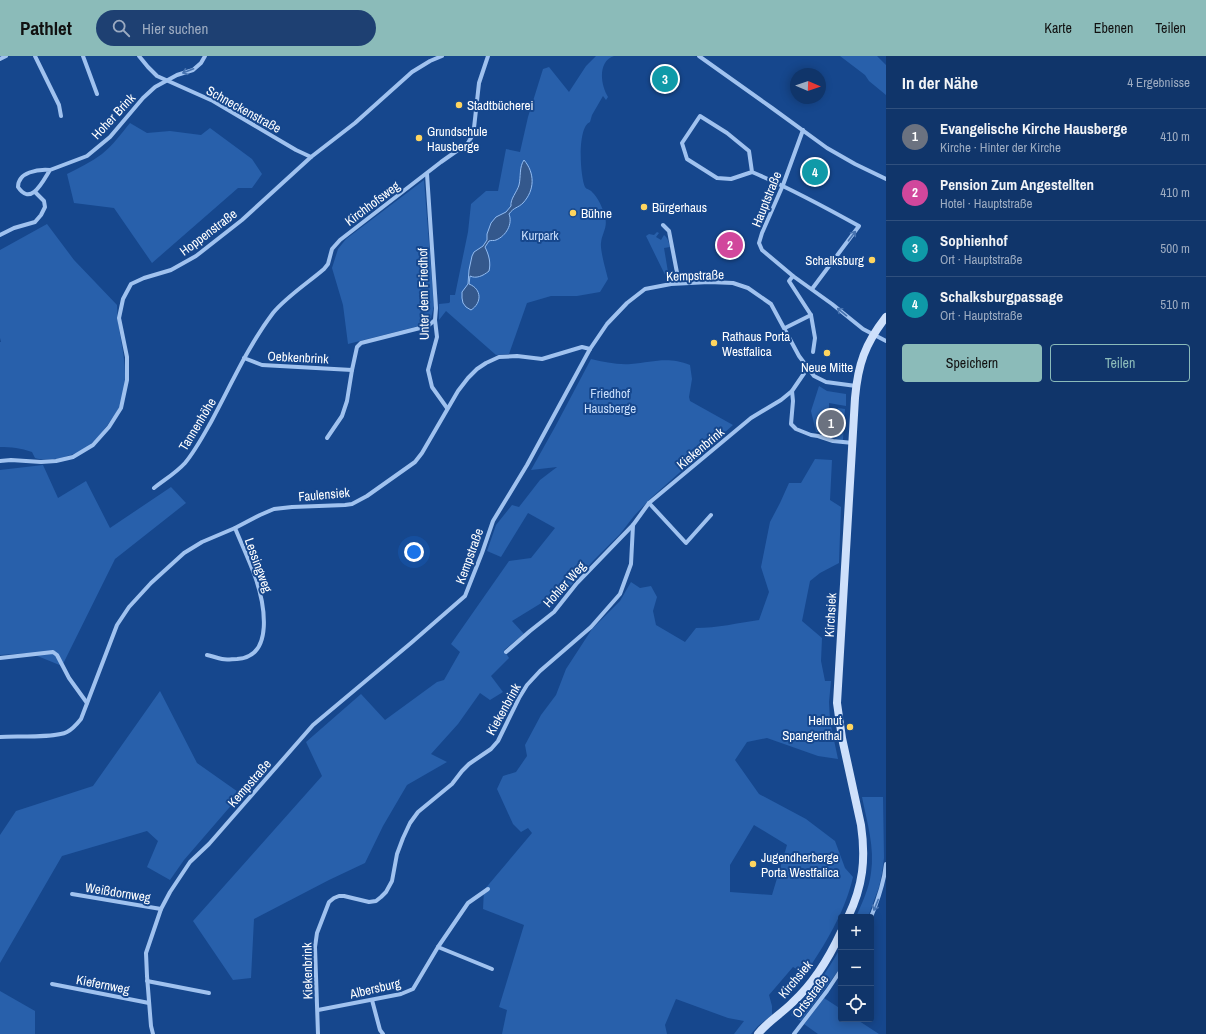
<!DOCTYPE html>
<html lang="de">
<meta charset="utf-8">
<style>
body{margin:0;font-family:"Archivo Narrow",sans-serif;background:#1e4072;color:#f1f3f6}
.controls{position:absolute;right:12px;bottom:12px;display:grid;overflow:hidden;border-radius:4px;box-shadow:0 2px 10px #0003}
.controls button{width:36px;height:36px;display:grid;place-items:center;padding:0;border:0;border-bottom:1px solid #30507e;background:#10356a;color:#f1f3f6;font:20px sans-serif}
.compass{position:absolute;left:790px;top:12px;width:36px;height:36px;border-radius:50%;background:#10356a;box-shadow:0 2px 10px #0003;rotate:92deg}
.you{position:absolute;left:414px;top:496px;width:14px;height:14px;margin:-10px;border:3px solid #fff;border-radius:50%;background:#1a73e8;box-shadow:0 0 0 6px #1a73e833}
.badge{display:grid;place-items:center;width:26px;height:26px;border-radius:50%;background:#8bbbb9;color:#fff;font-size:13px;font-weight:700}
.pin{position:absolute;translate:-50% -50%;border:2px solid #fff;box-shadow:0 1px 4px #0006}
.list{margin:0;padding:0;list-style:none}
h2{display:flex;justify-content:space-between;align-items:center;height:52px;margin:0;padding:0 16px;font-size:17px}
h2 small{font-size:13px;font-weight:400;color:#9cabc1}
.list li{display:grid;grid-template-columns:26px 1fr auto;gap:12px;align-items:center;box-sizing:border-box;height:56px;padding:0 16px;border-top:1px solid #30507e}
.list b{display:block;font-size:15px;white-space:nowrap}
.list p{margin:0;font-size:13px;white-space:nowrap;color:#9cabc1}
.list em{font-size:13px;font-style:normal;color:#9cabc1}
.actions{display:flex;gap:8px;padding:12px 16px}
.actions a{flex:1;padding:9px 0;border:1px solid #8bbbb9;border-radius:4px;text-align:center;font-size:14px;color:#8bbbb9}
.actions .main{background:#8bbbb9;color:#111}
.icon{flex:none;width:22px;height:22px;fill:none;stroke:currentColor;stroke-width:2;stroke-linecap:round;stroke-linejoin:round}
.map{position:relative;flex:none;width:886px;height:978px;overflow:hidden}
header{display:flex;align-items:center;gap:24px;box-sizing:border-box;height:56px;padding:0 20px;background:#8bbbb9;color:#111}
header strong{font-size:19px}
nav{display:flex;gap:22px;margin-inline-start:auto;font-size:14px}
.search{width:280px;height:36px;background:#1e4072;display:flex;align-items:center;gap:10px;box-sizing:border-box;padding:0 14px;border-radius:22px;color:#9cabc1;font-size:15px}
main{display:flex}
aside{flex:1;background:#10356a}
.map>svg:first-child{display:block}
.green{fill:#2860ab;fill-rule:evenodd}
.water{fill:#34588c;stroke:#92bcf2}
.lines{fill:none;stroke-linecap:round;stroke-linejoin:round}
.street{stroke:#a0c2ef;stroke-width:4}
.secondary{stroke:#cee0fb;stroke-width:8}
.oneway{stroke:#4672af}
.poi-dot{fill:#ffd55f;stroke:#16478d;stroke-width:1.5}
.labels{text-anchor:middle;stroke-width:4;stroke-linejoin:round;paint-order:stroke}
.poi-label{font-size:13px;fill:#fff;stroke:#16478d;text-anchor:start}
.street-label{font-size:13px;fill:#fff;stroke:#16478d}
.park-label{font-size:13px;fill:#c7ddfb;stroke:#16478d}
</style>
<header>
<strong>Pathlet</strong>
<div class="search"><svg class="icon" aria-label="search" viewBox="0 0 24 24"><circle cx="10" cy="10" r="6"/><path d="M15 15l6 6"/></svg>Hier suchen</div>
<nav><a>Karte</a><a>Ebenen</a><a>Teilen</a></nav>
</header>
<main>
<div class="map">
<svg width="886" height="978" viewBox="0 0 886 978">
<rect width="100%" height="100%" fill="#16478d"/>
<g class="green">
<path d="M596,0H614C598,5 600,28 608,41L606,44L603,40L592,59L590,66C577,71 580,120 585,131C587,134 590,133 592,136C598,141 603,153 605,160C608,172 602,177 601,187C600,194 606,215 608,223L600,236L577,240H551L527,247L509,298L496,299L446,255L439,264V248L449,247L450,246V239H455L468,176L471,148L486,135H498L506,93L520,96L528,61L543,13L549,11L569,36L586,10Z"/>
<polygon points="840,0 877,0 886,9 886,39 869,25 865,19"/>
<path d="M130,67L147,77L170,75L201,79L210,72L252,103L262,118L252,132H238L152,207L114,152L74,147L67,118C79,112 91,106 102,98C113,89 121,78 130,67Z"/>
<polygon points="424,124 434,250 431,262 419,270 348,288 343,249 332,212 338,193 346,183"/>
<path d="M47,168L74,204L117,249C117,275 126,297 125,323C125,329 122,344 120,350C115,359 100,381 92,387C79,399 52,407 35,402L32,396C21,392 11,391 0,391V286H1L0,282V194Z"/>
<path d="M657,176L659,177L656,181L661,184L664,179C668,182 669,187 670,191L664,192L668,216L674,215V220L672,222L667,223L646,180L649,178L654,179Z"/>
<path d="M591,303C604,306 617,309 631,308C653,306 668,300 690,309L692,323L689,341L690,345L733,369L651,442L634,460L620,478L594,504L565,536L558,542L543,546L512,565L524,578L504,594L509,602L491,620L503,636L490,644L480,637L458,668L431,698L447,706L407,729L383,770L365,807L329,824L254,863L251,922L233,924L193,865L322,720L306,686L361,638L385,664L437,626L444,624L460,596L451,588L509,505L531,502L555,472L528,457L501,501L487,495L496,469L512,449L519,451L540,424L557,411L531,414L555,371Z"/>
<polygon points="819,330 827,335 846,338 846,350 829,347 829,354 824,354 823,360 825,361 824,371 820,371 819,376 816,376 811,355"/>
<polygon points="838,352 845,353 843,384 832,382 835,379 836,380 837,379 839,363 841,362 840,360 837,360"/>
<path d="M815,403L832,404L830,444L841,451L839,507L820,517L810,525L802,565L822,582L821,605L825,625H831L829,646L830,665L838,703L818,700L767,682L747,686L735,704L759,738L806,763L835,785L845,812L853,821C845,856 825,889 805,918L793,911L769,939L772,950V959L758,970L751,978H734L744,965L728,962L676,943L665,969L667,978H502L507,954L499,951L524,869L483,853L484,834L532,777L528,772L521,776L513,768L497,733L503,720L516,716L527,700L525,689L541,659L556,639L566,613L592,573L620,545L631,526L640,532L651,530L657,541L653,555L656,569L685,586L696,572C717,572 738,567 759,564L769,536L761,511L770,466L780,447L789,427H801ZM754,769L787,789L772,839L730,836V809Z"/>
<polygon points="43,409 58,442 86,425 110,472 171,431 186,447 115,503 62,610 30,597 0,599 0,414"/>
<polygon points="160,635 197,707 241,738 184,804 170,824 147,811 158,785 147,775 62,800 0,907 0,779 16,755 93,730"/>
<path d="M862,741H883L884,802L882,817L879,831L868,861H856C862,847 869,833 871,817C875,792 867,766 862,741Z"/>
<path d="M841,891V911L801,965L791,959C811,939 827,916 841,891Z"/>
<polygon points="0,935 35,955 35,978 0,978"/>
<polygon points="824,942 841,953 841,963 856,963 879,978 818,978 804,968"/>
</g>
<path class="water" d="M524,104C535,117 535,134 523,147C518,152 514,151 509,158C513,168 506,180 496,184C494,185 491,184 489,185L485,191C489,199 491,207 489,215C483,220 476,223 470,220L469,228C482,233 482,247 471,254L466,251L463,247L462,242V236L468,228L469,214L472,200L474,196L483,190L487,184V178L491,167L496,161L506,156L511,150C510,143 517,136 519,129C521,121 519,111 524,104Z"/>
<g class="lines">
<g class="street">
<polyline points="35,0 59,49 61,60"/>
<polyline points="83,0 97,38"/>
<polyline points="139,0 148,11 157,20 213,45 296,94 311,101"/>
<polyline points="699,0 772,52 827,92 855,108 886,123"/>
<polyline points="0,3 6,0"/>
<polyline points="803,74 783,129 762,177 759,187 762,194 793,220 832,248 863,273 886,285"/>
<path d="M50,114C43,125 31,151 18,131C18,116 38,113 50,114L87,100L110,81L143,42L155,31L177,19L193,14L201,7L205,0"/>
<path d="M752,116L731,123L717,122L687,103L682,87L700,60L727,77L749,95L752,116C790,132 823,150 859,170L812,233"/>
<polyline points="427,118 436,252 435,264 437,281 428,314 432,331 447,352"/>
<polyline points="663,169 669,175 679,227"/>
<polyline points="0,179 14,172 35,166 41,159 45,151 44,145 35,136"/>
<polyline points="793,220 789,225 811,259 815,282 813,296"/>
<polyline points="785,272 811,259"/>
<polyline points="244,302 262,309 352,314 357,291 361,287 420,272 429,269 435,264"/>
<polyline points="792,335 793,345 791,368 796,373 811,379 818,380 833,385 853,387"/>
<polyline points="327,382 342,360 347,345 352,314"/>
<polyline points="0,405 11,404 41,406 56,405 73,401 93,389 109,371 121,352 127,324 127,301 119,262 123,243 131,228 144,222 171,214 196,200 242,164 311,101 355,67 412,16 430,5 442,0"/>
<path d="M154,432C164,424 176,417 185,407C195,395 203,380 211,366C231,329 248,290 273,257C286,241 309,226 324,213L328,208L332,193L340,184L441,106L468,87L472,80L474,72L479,27L488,0"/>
<polyline points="649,447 686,487 711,459"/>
<polyline points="506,596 530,575 554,556 577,527 633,469 649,447 751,362 781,344 792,335 807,313"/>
<path d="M207,599C212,600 217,602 222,603C227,604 232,603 237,603C275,601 264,547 256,523C250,506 242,489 235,472"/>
<polyline points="0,602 53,596 57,599 69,622 87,647"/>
<path d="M0,681C15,680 56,682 67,676C73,673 77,668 81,663L117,569L129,551L151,527L184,497L202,486L235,472L260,459L274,453L292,451L345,449L352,448L367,440L415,406L422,397L458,335L468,322L477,313L486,307L499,301L517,300L542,303L582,291L590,293"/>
<polyline points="72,838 161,853"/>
<path d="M871,861C878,844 884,827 886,808"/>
<polyline points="438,891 492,913"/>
<polyline points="147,925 209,937"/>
<polyline points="52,928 149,947"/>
<polyline points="372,944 380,974 383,978"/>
<polyline points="318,954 401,938 413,933 438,891 468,847 488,833"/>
<polyline points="153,978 151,970 147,920 146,897 161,853 170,836 190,806 209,788 313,669 411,587 465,540 482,497 493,465 527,409 590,293 607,268 627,247 645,233 671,228 709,226 733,227 748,232 771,248 799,300 814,320 826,326 856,330"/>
<polyline points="318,978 315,891 317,877 329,846 334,842 339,840 344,840 369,846 376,845 381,841 386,836 392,825 397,798 403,782 410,767 418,756 452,728 462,715 469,708 491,693 498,685 519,642 527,629 540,615 591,571 620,538 631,508 633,469"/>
<polyline points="794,978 827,935 841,914"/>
</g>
<g class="secondary">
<path d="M848,861C863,830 866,803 861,769L842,682L837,647L855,342C858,308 865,288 886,261"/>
<path d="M758,978C767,966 781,958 792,947C813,928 829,902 841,876"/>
</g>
</g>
<defs><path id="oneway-shaft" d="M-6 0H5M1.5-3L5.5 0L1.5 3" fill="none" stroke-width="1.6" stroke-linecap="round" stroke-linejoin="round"/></defs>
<g class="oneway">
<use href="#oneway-shaft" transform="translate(188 15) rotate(159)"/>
<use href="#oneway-shaft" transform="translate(852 180) rotate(-53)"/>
<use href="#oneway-shaft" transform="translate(842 256) rotate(-141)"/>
<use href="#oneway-shaft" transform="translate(876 849) rotate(112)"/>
</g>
<g class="poi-dot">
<circle cx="459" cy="49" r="4"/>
<circle cx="419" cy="82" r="4"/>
<circle cx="644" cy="151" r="4"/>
<circle cx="573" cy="157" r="4"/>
<circle cx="872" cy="204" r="4"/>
<circle cx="714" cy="287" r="4"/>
<circle cx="827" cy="297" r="4"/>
<circle cx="850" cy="671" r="4"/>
<circle cx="753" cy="808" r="4"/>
</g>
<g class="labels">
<g class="poi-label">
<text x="467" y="54">Stadtbücherei</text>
<text x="427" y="80">Grundschule<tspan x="427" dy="15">Hausberge</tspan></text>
<text x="652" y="156">Bürgerhaus</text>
<text x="581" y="162">Bühne</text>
<text x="864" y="209" text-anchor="end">Schalksburg</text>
<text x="722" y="285">Rathaus Porta<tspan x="722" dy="15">Westfalica</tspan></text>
<text x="827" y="316" text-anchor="middle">Neue Mitte</text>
<text x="842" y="669" text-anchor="end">Helmut<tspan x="842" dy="15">Spangenthal</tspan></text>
<text x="761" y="806">Jugendherberge<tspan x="761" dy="15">Porta Westfalica</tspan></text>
</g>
<g class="street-label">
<text transform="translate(244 53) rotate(29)" y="5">Schneckenstraße</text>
<text transform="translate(113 60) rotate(-47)" y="5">Hoher Brink</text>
<text transform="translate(766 143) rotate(-68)" y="5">Hauptstraße</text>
<text transform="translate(372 147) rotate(-37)" y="5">Kirchhofsweg</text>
<text transform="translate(208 176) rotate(-37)" y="5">Hoppenstraße</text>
<text transform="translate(695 219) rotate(-2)" y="5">Kempstraße</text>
<text transform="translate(423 238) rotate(-91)" y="5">Unter dem Friedhof</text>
<text transform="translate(298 301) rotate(3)" y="5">Oebkenbrink</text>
<text transform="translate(197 368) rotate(-59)" y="5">Tannenhöhe</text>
<text transform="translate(700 392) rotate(-40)" y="5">Kiekenbrink</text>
<text transform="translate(324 438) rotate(-5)" y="5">Faulensiek</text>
<text transform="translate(469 500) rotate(-70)" y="5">Kempstraße</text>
<text transform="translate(259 509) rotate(70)" y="5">Lessingweg</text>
<text transform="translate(564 528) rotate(-48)" y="5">Hohler Weg</text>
<text transform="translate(830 559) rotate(-87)" y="5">Kirchsiek</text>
<text transform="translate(503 653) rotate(-61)" y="5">Kiekenbrink</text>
<text transform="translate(249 727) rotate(-49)" y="5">Kempstraße</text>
<text transform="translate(118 836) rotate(9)" y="5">Weißdornweg</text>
<text transform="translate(307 915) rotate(-91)" y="5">Kiekenbrink</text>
<text transform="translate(795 923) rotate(-50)" y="5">Kirchsiek</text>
<text transform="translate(103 928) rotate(11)" y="5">Kiefernweg</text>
<text transform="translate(375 932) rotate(-13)" y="5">Albersburg</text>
<text transform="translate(810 940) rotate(-53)" y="5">Ortsstraße</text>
</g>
<g class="park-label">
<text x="540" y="184">Kurpark</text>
<text x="610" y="342">Friedhof<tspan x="610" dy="15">Hausberge</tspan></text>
</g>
</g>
</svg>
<div class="controls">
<button>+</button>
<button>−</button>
<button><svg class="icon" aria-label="locate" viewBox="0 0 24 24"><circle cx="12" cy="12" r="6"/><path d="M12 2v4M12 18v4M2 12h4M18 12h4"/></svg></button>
</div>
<svg class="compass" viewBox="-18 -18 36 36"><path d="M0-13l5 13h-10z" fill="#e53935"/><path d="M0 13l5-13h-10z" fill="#9cabc1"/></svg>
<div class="you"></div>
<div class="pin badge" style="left:831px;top:367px;background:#6b7280">1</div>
<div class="pin badge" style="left:730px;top:189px;background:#d1479c">2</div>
<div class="pin badge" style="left:665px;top:23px;background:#0f9aa8">3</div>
<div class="pin badge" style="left:815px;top:116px;background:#0f9aa8">4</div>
</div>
<aside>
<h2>In der Nähe<small>4 Ergebnisse</small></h2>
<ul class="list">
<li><span class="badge" style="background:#6b7280">1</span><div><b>Evangelische Kirche Hausberge</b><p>Kirche · Hinter der Kirche</p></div><em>410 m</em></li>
<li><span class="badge" style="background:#d1479c">2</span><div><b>Pension Zum Angestellten</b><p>Hotel · Hauptstraße</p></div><em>410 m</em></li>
<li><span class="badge" style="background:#0f9aa8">3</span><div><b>Sophienhof</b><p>Ort · Hauptstraße</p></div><em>500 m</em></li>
<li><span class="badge" style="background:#0f9aa8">4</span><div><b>Schalksburgpassage</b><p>Ort · Hauptstraße</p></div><em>510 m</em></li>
</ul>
<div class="actions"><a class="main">Speichern</a><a>Teilen</a></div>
</aside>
</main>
